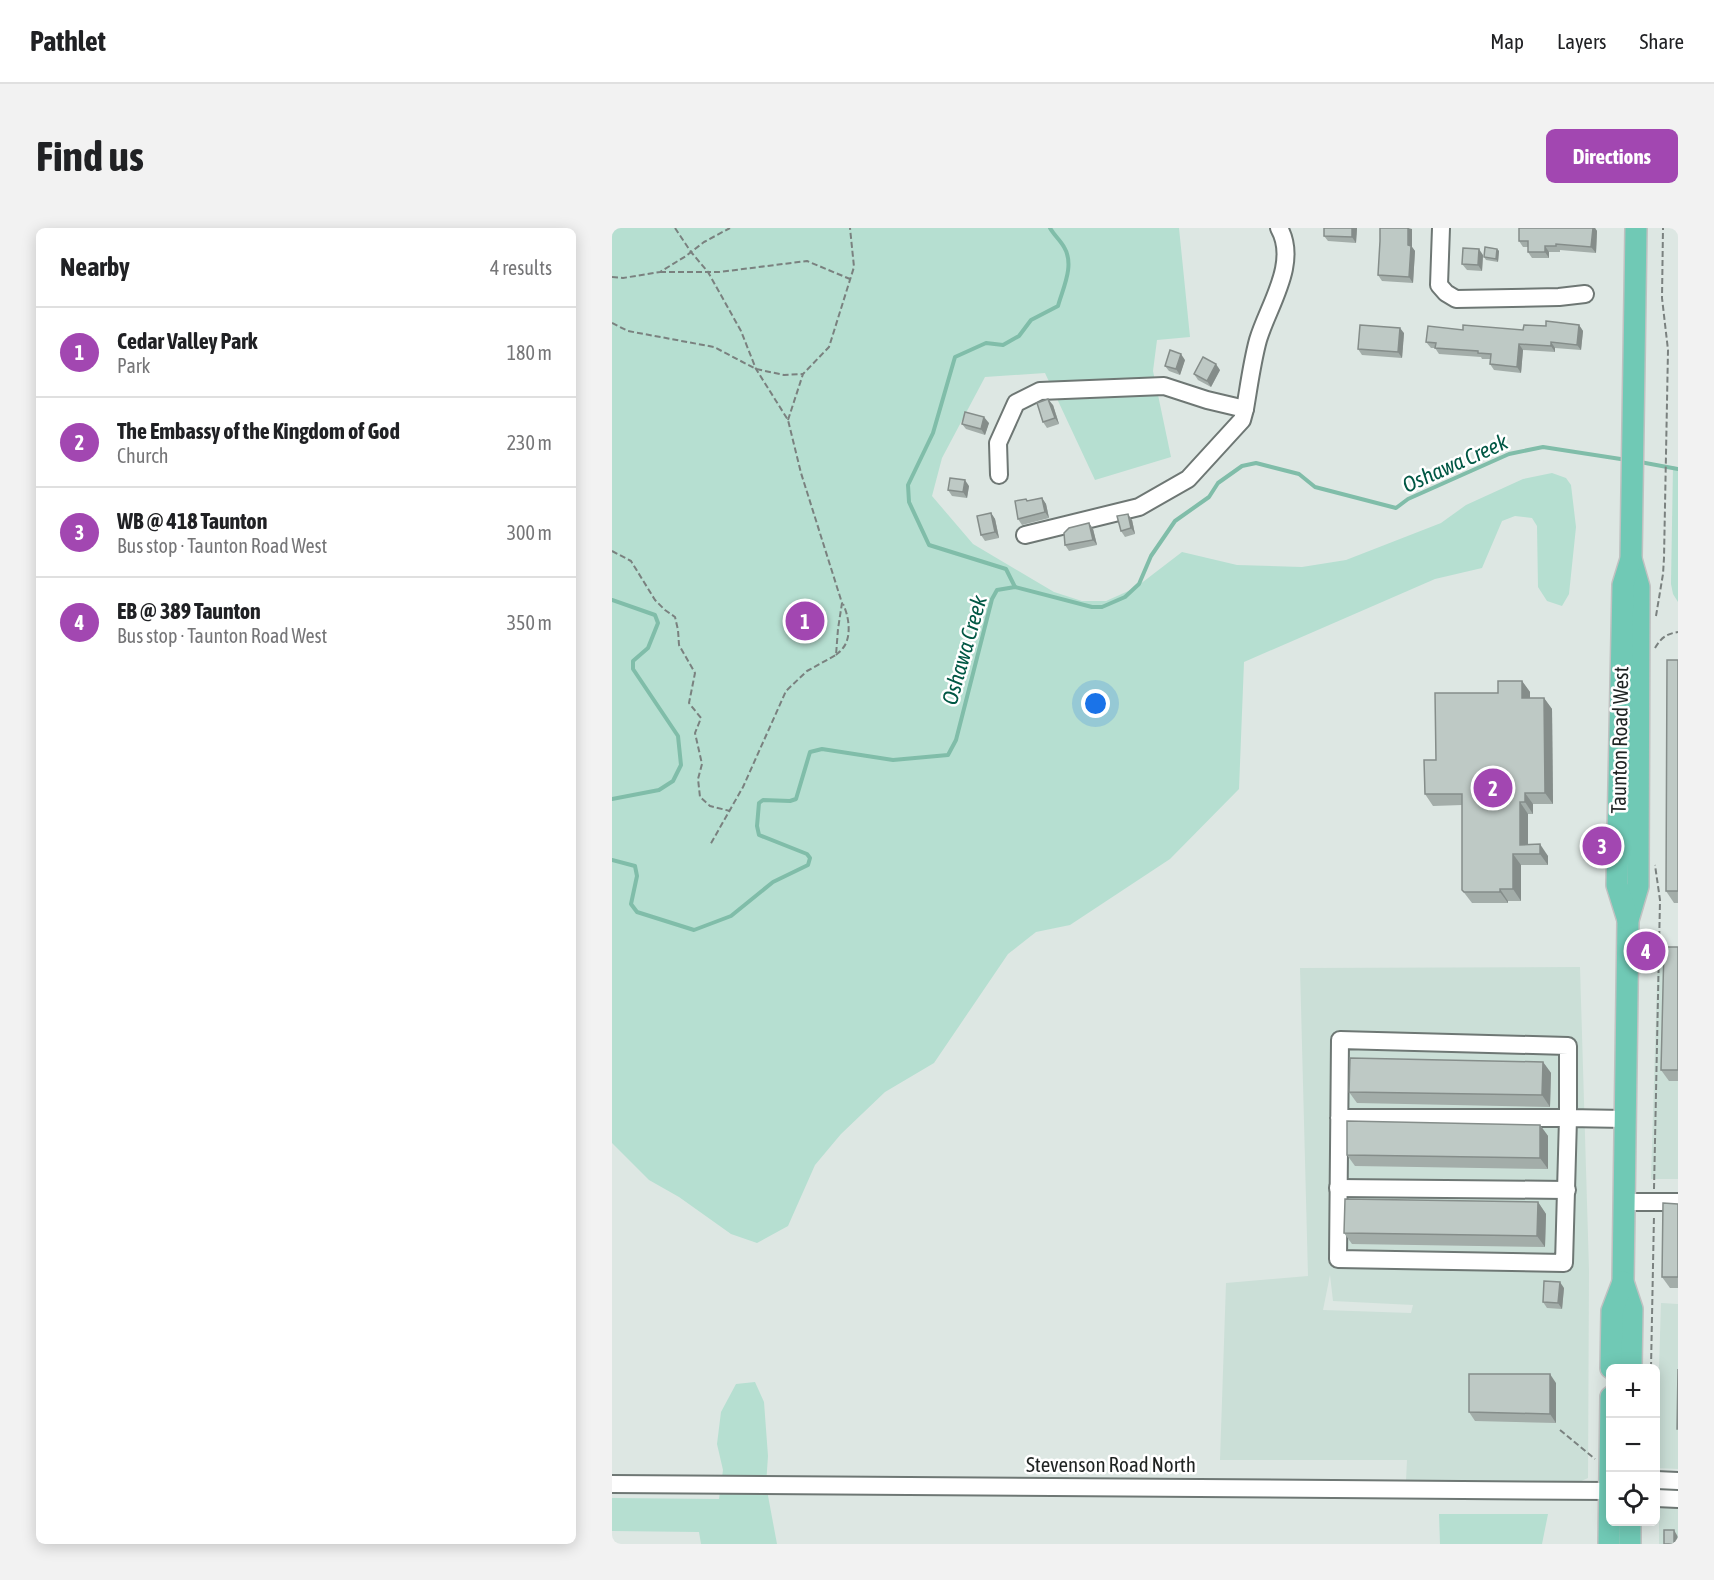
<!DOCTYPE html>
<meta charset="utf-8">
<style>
body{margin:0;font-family:"Asap Condensed",sans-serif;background:#f2f2f2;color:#202124}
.controls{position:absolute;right:18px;bottom:18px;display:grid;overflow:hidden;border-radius:9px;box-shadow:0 3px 15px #0003}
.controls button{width:54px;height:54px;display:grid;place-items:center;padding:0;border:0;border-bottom:2px solid #e0e0e0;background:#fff;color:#202124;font:30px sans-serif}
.you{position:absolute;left:484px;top:476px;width:21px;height:21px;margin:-15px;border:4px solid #fff;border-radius:50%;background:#1a73e8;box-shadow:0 0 0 9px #1a73e833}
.badge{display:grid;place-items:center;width:39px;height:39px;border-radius:50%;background:#a247b1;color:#fff;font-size:20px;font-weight:700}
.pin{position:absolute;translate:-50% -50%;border:3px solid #fff;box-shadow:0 2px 6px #0006}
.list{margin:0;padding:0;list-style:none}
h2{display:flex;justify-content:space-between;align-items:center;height:78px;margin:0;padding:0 24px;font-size:26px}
h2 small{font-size:20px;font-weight:400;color:#757577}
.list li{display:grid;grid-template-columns:39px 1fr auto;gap:18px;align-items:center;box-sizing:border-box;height:90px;padding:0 24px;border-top:2px solid #e0e0e0}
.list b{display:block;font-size:22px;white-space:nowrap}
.list p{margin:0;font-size:20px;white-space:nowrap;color:#757577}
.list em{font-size:20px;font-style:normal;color:#757577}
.icon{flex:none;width:33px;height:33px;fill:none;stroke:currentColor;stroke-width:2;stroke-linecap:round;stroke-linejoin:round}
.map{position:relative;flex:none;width:1066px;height:1316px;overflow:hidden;border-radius:9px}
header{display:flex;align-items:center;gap:36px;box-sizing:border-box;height:84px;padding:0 30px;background:#fff;border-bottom:2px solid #e0e0e0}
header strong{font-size:28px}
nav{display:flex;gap:33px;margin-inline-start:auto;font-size:21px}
.intro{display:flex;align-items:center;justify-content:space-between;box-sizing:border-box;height:144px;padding:0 36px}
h1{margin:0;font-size:42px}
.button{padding:15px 27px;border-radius:9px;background:#a247b1;color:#fff;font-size:21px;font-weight:700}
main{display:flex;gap:36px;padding:0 36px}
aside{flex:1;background:#fff;border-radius:9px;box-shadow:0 3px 15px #0003}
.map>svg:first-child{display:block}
.built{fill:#cbdfd7;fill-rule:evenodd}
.green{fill:#b6dfd1}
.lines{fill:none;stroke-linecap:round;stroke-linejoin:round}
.stream{stroke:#80bda9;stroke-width:4}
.minor-casing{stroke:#6e7774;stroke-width:20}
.major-casing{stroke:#c0c1c1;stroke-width:24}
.path{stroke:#7a817f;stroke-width:2;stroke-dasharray:6 3;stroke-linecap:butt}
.minor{stroke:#fff;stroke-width:16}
.major{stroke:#70c9b5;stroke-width:21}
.wall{fill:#a3ada9}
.shaded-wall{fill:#858d8a}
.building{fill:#bec9c5;stroke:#858d8a;stroke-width:1.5}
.labels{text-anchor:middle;stroke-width:5;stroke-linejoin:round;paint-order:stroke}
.street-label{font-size:21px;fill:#1f2322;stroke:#fff}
.water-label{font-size:22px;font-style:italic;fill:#005744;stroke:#fff}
</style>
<header>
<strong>Pathlet</strong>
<nav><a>Map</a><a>Layers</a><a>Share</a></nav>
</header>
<div class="intro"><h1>Find us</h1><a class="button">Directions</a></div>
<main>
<aside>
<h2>Nearby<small>4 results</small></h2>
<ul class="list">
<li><span class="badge">1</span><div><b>Cedar Valley Park</b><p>Park</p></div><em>180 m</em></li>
<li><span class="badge">2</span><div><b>The Embassy of the Kingdom of God</b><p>Church</p></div><em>230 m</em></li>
<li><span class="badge">3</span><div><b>WB @ 418 Taunton</b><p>Bus stop · Taunton Road West</p></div><em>300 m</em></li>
<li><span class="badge">4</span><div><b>EB @ 389 Taunton</b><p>Bus stop · Taunton Road West</p></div><em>350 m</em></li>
</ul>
</aside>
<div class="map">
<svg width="1066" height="1316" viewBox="0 0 1066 1316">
<rect width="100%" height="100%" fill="#dde7e3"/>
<g class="built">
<polygon points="1046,723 1066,724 1066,951 1039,951"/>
<path d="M968,739L977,1042L976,1250L965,1255L794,1253L795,1232H608L614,1055L696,1048L688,740ZM718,1047L721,1073L801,1077L799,1085L711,1082Z"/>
<polygon points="1049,1075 1066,1076 1066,1241 1044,1240"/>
<rect x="1047" y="1277" width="19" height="39"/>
</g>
<g class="green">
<polygon points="0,0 567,0 578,109 545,112 541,143 559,229 483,252 433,145 373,149 330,230 320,268 361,316 442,364 470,373 494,373 523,360 570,324 625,337 690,339 734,332 829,295 854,277 911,251 940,245 954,250 959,257 964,299 957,366 950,378 935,373 926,359 925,298 920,290 903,288 890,293 870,340 823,351 632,434 627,561 558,631 458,697 424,704 396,726 322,835 273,864 229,906 203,937 176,998 145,1015 119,1006 67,969 37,952 0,915"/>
<polygon points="1061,238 1066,240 1066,374 1061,366 1059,356"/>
<polygon points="143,1154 152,1174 156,1228 154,1257 165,1316 89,1316 87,1304 0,1303 0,1270 107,1271 111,1242 105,1216 109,1184 124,1156"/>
<polygon points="827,1286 936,1286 930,1316 828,1316"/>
</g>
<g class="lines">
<g class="stream">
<polyline points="1028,234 1066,241"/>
<path d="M403,359L394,341L317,317L297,274L296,257L321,205L343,129L374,115L391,117L407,108L419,92L446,78C451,60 463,37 452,19C448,12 442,7 438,0"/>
<polyline points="0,372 43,387 46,395 36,420 21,433 21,441 66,508 69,537 61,553 47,562 0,571"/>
<polyline points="0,632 23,638 25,648 19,676 25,684 82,702 119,688 161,654 196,637 198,630 195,626 147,607 145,598 147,575 151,572 178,573 184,571 198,524 210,521 281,532 336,527 344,512 380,371 385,362 403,359 480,379 490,379 513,369 527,356 539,328 563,293 597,269 606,255 630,238 644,235 687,246 703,259 784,280 796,271 897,226 931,219 1015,232"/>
</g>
<defs>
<g id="minor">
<polyline points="829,0 827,57 834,65 844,71 947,69 973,66"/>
<path d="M633,181C637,158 640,134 646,112C656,78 687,35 667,0"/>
<polyline points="387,247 386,215 404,175 428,163 552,158 595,172 633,181 630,192 576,251 527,279 413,307"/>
<polyline points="727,890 956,890 952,1035 726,1031 728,812 956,818 956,890 1013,891"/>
<polyline points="726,960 955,962"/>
<polyline points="1012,974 1066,974"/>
<polyline points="1044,1252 1066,1253"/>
<polyline points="0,1256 999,1263"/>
<polyline points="1044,1270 1066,1271"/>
</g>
<g id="major">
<polyline points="1019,331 1027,359 1026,658 1016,692 1011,1054 1020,1081 1019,1140"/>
<polyline points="1016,692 1005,657 1011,357 1019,331 1024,0"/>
<polyline points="999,1140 1000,1083 1011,1054"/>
<polyline points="997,1316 999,1169"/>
<polyline points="1018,1316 1018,1294"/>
</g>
</defs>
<use href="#minor" class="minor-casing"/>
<use href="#major" class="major-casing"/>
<g class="path">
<polyline points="63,0 79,24 96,44 129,103 144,141 176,192 189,245 230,375 226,401 224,427 195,443 174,463 131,559 98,617"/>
<polyline points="48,44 107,44 195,33 238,51"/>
<polyline points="0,49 11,50 48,44 74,28 92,14 118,0"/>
<polyline points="0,95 16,103 102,119 144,141 172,147 191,146"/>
<polyline points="176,192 191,146 217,119 242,39 238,0"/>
<polyline points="0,323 19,333 43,372 53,382 63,389 66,402 67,417 83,445 77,475 89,490 83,505 90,536 86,551 88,569 98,578 118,583"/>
<polyline points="1044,388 1051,346 1052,330 1056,122 1050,70 1051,0"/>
<path d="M1043,420C1049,410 1054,406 1066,404"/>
<path d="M224,427C226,425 229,423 231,420C240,409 237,388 231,376"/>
<polyline points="1042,961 1048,672 1043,637"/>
<polyline points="1039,1140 1042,987"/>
<polyline points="948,1202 983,1231"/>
</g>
<use href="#minor" class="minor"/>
<use href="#major" class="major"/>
</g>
<g class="wall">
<polygon points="712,0 745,0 744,15 716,13 712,8"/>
<polygon points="907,0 983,0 985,3 984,25 948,22 948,24 937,24 937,30 920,30 916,24 916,19 911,19 907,13"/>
<polygon points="800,1 800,19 803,23 801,55 770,53 766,47"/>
<polygon points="885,21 887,23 886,34 874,32 872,29"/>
<polygon points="871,27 870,43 855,42 850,36"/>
<polygon points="967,97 971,103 969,122 943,120 943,124 911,122 909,145 882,142 878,136 878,131 870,131 869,129 827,126 823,120 819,120 814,114 851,102 911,102 934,98"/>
<polygon points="792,105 790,130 750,127 746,121"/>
<polygon points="573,132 568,147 557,143 553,138"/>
<polygon points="608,142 599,159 586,152 582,146"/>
<polygon points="441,177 447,196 435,200 431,194"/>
<polygon points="377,195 373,207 354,201 350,196"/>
<polygon points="357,258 355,270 340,268 336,262"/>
<polygon points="430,270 434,276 437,290 410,297 406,291 414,271 416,273"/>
<polygon points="379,285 383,291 387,310 373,313 369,307"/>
<polygon points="520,292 523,306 513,309 509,303"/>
<polygon points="477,295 481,301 485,317 457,323 453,317"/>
<polygon points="1066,432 1066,675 1062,675 1054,663"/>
<polygon points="910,453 918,464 918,470 932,470 940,481 941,576 921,576 921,586 916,586 916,616 936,628 936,637 909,637 909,673 896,673 896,675 860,675 850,662 850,577 821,578 813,566 824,532 886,465"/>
<polygon points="1066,719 1066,853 1057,853 1049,842"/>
<polygon points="931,834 939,845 938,879 745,875 737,864"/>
<polygon points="928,897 936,908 936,941 743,938 735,927"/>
<polygon points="926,974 934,986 933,1019 740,1016 732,1005"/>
<polygon points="1066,976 1066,1060 1058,1060 1050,1049"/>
<polygon points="952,1060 950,1081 935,1080 931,1074"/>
<polygon points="944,1155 944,1195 863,1193 857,1184"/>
</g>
<g class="shaded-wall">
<polygon points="740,0 745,0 744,15 740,9"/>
<polygon points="796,0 800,1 800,19 803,23 801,55 797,49"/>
<polygon points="979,0 983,0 985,3 984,25 979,19"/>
<polygon points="933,18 937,24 937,30 933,24"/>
<polygon points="867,21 871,27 870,43 866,37"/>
<polygon points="885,21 887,23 886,34 884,31"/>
<polygon points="967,97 971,103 969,122 965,117"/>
<polygon points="788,100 792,105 790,130 786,124"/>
<polygon points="939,114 943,120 943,124 939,118"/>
<polygon points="907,116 911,122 909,145 905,139"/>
<polygon points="569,126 573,132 568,147 564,141"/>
<polygon points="604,136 608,142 599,159 595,153"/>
<polygon points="436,171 441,177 447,196 443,190"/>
<polygon points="372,189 377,195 373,207 369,201"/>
<polygon points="353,252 357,258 355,270 351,264"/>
<polygon points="430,270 434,276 437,290 433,284"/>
<polygon points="379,285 383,291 387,310 383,304"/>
<polygon points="516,286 520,292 523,306 519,300"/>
<polygon points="477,295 481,301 485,317 481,312"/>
<polygon points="910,453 918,464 918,481 910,470"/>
<polygon points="932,470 940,481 941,576 933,565"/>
<polygon points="913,565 921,576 921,586 913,574"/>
<polygon points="908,574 916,586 916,626 908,617"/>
<polygon points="928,616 936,628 936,637 928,626"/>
<polygon points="901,626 909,637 909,673 901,661"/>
<polygon points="888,661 896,673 896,675 888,664"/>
<polygon points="931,834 939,845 938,879 930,867"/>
<polygon points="928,897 936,908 936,941 928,930"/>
<polygon points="926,974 934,986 933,1019 925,1008"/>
<polygon points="948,1054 952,1060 950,1081 946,1075"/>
<polygon points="938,1146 944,1155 944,1195 938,1186"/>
<polygon points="1062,1302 1066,1309 1066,1316 1062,1316"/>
</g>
<g class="building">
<polygon points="712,0 740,0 740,9 712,8"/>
<polygon points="768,0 796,0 796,17 799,18 797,49 766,47 768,13"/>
<polygon points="907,0 981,0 979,19 944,16 944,18 933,18 933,24 916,24 916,13 907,13"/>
<polygon points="873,19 885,21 884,31 872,29"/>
<polygon points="851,20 867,21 866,37 850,36"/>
<polygon points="934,93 967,97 965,117 939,114 939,118 907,116 905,139 878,136 879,126 866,125 866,123 823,120 824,115 814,114 816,98 851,102 851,97 911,102 912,97 934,98"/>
<polygon points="748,97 788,100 786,124 746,121"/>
<polygon points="558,122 569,126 564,141 553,138"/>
<polygon points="591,129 604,136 595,153 582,146"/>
<polygon points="436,171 443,190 431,194 425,175"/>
<polygon points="353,184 372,189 369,201 350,196"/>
<polygon points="338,250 353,252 351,264 336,262"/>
<polygon points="430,270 433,284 406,291 403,273 414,271 415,273"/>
<polygon points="379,285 383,304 369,307 365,288"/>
<polygon points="516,286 519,300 509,303 505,288"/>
<polygon points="477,295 481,312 453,317 452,305 457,300"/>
<polygon points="1055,432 1066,432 1066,663 1054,663"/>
<polygon points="886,453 910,453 910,470 932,470 933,565 913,565 913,574 908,574 908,617 928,616 928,626 901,626 901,661 888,661 888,664 852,664 850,662 850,566 813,566 812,532 824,532 823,465 886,465"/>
<polygon points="1052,719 1066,719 1066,842 1049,842"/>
<polygon points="738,830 931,834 930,867 737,864"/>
<polygon points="735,893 928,897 928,930 735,927"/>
<polygon points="733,971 926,974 925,1008 732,1005"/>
<polygon points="1051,975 1066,976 1066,1049 1050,1049"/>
<polygon points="932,1053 948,1054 946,1075 931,1074"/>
<polygon points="1066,1141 1066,1201 1065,1201"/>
<polygon points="857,1146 938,1146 938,1186 857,1184"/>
<rect x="1052" y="1302" width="10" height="14"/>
</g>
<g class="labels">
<g class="street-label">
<text transform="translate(1008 512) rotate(-89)" y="7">Taunton Road West</text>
<text x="499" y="1244">Stevenson Road North</text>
</g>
<g class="water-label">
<text transform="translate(843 235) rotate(-24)" y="8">Oshawa Creek</text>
<text transform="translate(352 422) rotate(-74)" y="8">Oshawa Creek</text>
</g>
</g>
</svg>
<div class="controls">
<button>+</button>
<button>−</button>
<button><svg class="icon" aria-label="locate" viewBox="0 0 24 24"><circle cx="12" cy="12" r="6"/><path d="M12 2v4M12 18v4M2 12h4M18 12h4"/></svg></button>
</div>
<div class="you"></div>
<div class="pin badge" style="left:193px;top:393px">1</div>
<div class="pin badge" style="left:881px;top:560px">2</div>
<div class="pin badge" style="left:990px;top:618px">3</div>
<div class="pin badge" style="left:1034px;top:723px">4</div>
</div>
</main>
